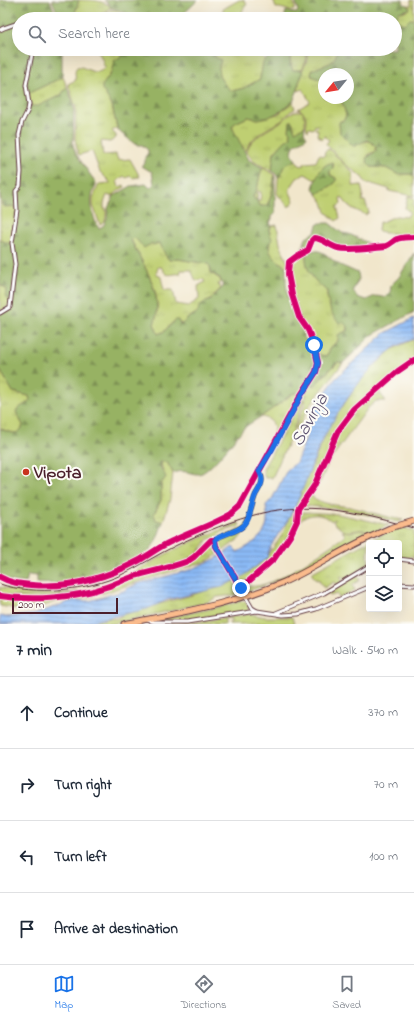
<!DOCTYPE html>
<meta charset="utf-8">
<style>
body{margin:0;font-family:"Indie Flower",sans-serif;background:#f6f6f7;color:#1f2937}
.controls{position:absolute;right:12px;bottom:12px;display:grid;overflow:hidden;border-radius:4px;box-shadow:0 4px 16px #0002}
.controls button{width:36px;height:36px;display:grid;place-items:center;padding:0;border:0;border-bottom:1px solid #e0e1e3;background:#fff;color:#1f2937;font:20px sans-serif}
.compass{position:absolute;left:318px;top:68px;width:36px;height:36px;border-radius:50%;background:#fff;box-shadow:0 4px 16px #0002;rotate:240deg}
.scale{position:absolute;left:12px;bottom:10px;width:106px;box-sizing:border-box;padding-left:4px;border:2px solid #4a1f2b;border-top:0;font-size:11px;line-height:14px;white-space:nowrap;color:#4a1f2b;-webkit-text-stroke:3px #fdfcf7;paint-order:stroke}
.stop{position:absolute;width:12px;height:12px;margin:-9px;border:3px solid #1a73e8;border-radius:50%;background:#fff}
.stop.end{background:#1a73e8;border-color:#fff;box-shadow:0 1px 4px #0008}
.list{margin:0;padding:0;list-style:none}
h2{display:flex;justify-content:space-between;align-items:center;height:52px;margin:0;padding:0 16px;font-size:17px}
h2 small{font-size:13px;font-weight:400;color:#747a83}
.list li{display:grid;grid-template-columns:26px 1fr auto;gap:12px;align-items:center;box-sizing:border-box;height:72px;padding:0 16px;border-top:1px solid #e0e1e3}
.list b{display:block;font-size:15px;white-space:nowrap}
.list em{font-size:13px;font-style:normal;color:#747a83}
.icon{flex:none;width:22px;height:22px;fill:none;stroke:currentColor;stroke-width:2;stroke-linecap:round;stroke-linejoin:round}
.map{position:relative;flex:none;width:414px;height:624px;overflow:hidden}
.search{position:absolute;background:#fff;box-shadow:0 4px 16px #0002;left:12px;right:12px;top:12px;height:44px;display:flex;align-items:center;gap:10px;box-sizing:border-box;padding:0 14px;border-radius:22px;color:#747a83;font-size:15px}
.sheet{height:340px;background:#fff}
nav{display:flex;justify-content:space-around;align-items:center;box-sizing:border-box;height:56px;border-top:1px solid #e0e1e3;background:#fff;font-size:11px;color:#747a83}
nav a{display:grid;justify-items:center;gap:2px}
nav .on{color:#1a73e8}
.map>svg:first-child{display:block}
.grass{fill:url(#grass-tufts);stroke:#84774e;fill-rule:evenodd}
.forest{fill:url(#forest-firs);stroke:#706848;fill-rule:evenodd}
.water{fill:url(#water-rules);stroke:#6a6c90}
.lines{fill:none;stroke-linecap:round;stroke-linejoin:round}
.minor-casing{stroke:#633d43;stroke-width:5}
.tertiary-casing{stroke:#633d43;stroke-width:6}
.primary-casing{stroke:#633d43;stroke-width:7}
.minor{stroke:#fff;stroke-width:3}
.tertiary{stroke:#fff;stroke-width:4}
.primary{stroke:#fabb8c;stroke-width:5}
.rail{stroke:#4a1f2b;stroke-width:1}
.primary-bridge-casing{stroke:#633d43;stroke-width:7;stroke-linecap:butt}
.primary-bridge{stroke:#fabb8c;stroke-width:5}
.cycleway-casing{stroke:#fdfcf7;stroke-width:8}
.cycleway{stroke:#d6006c;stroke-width:6}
.route{stroke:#1a73e8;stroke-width:5}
.poi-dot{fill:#c8321e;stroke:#fdfcf7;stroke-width:1.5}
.labels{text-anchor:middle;stroke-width:4;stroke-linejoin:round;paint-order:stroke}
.poi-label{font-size:18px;font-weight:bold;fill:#4a1f2b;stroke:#fdfcf7;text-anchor:start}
.water-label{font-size:19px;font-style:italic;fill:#605572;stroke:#fdfcf7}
</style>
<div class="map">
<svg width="414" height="624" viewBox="0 0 414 624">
<defs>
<pattern id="grass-tufts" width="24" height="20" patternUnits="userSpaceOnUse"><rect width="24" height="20" fill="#bfcf72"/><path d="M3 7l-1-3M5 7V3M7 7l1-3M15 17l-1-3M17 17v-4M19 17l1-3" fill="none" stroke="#a6b163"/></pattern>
<pattern id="forest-firs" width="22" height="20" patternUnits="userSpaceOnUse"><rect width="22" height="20" fill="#97b264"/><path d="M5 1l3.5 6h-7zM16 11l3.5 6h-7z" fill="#7d9053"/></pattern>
<pattern id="water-rules" width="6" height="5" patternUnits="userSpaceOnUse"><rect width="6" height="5" fill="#8ab9f5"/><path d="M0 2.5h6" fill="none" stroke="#7396c7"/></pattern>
</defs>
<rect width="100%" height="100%" fill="#fdfcf7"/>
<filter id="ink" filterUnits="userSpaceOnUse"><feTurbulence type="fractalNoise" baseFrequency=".025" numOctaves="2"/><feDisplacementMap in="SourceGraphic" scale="8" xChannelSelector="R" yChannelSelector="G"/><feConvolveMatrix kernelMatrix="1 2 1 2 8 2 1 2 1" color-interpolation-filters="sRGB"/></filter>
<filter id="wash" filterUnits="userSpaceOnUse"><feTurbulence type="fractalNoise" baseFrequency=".012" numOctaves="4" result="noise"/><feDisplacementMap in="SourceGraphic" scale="16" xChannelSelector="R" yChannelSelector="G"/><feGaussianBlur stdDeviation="0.9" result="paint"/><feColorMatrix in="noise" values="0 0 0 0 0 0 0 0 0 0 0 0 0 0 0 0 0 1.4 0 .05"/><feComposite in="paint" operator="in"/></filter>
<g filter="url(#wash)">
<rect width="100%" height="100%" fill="#f1e6cb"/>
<g class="grass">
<path d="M79,0C91,0 105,0 111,8L103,12L97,19H73Z"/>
<polygon points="239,0 244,0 247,4 242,11 245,16 253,17 255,19 212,19 223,14 223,9"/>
<path d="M273,0H292L295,5V10C288,12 282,7 276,8Z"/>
<path d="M411,0H414V21L405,24L399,22C396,18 396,16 399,12L407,11L410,8L408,5H411Z"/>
<polygon points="111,10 116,10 127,16 127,19 100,19 104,14"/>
<path d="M97,49H128C126,53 122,54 119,58C114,63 113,68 110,74C107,80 104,83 102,89C112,100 114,114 117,128L112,131L116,135V138L110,142L101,141L103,155L116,154L118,160L130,159L140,177L132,178L130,176L126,178L124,176L117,181L119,187L124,185L125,187L118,191L112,197L107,195L104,203V209H106C106,216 107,222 100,225L93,205V198L99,184L110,183V182L100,172L92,151L79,155L78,154L75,139L76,108L68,84L76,80C71,55 88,73 97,72C101,72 103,69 106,67L102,64L103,61Z"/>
<path d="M212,49H256L265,60L260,79L244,88L232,91C223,85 215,74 220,63L215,57L214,51Z"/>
<polygon points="283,49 306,49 307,58 302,70 293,70 291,66 290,56"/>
<path d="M307,49H338C337,53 336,59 333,62C326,68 313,65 311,76L324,80V98H341L346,115L344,120L340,121L362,142L369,141C373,143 377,146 376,151L368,155L371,167L386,168L397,174H410L414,176V196L389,191V189L369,183L367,184L361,176L346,165L326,144L329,140L324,136L322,139L317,135L318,130L315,129L318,126L316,125L313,129L309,128L308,131L307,130C305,121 309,113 298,109L310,102L303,89L298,91L299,82L301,78L302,71L308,59Z"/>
<polygon points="63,77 67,87 61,95 38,107 31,106 27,98 29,93"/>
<path d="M293,102L295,109C288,111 287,117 281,121C268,129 251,135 246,151C241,144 231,133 233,124L248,117L258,119L278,114Z"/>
<path d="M297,111H302L304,115L305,119V126L295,132L293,123L289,130L291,137C288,140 285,140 283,143C279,147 278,150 274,152L272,171L253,161L247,152C249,137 271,129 282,121C288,117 289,112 297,111Z"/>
<path d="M329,149L353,173V186L361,185L363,194L362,201H365L369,212L366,215C354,209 349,209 342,197L340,198L341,204L337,207L340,218L336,221L326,212L323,202L317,194L334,184L336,178L330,175V171L334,165L333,163C323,163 320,173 315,180L305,174L297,178L289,190L294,201L289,207L277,194L278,178C283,174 281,171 284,166C287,162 292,162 296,160L299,165L303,166L305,163L316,162L319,155L324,156L325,151Z"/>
<path d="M263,168L274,174L275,177H274C273,186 272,202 264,207L258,204L257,201H260L261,192L258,191L257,199L255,200L253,196C260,188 257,177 263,168Z"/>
<polygon points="0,194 1,198 9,207 12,206 17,208 11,244 0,240"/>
<polygon points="408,196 414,198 414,236 402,234 402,236 399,237 394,233 384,233 384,232 378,231 379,223 396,216 407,217 410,212 405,208"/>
<path d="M277,225L280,244L288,263L286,267L272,256L268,247C268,244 270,241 270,238C271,234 269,231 271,226Z"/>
<path d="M135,238L156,244L159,243L169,260L178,259L208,264L210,266L211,273L220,279L221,282L218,284L221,288L209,301L203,303L198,312L187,319L182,324L174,321L163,332L158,334L154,324C166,294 142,265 131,239ZM158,267H161L166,274C171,276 175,273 180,274L181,270H191L196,281L203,279L205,282L198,286L199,299L189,306L176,304L173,290H164L161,277L156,274Z"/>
<path d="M306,253C305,270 314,281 327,291V297L343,322L348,326C347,335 337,341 332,346C330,348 329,352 327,355L324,356L318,354L314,339L301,324L297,306L291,295L290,267L291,263L297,257L298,258Z"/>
<polygon points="0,285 5,287 7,289 6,297 11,301 11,304 0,312"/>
<polygon points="414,339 414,364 401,373 379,392 386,401 376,401 368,408 328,463 321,480 314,490 299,506 295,507 298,497 330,425 355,388 365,375 391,350"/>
<polygon points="338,362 343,363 310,405 299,427 295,429 305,404 306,392 310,384 314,386"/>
<polygon points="0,370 13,392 29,396 30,400 17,415 23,425 21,430 17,433 9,432 0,428"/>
<path d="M294,393L300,394L272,445H271L273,442L270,440C278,430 274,418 261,417Z"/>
<polygon points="303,398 304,400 292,434 272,478 265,478 263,471 264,467"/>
<polygon points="163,461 167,462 173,473 170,499 163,522 156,520 154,514 161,500 161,484 165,478 161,464"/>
<path d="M311,496C322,505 337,505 350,507C368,511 385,517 403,520L398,522L342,509L305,506L304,502Z"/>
<path d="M290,512H296L293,529L281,549L265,567L242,585L238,579C262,562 284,543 290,512Z"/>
<path d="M303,512L338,514L389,525L371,533C362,526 354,533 344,531C340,529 337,525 333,522L335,520L334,519L332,521C320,512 309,513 298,522L297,521V516H300Z"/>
<path d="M253,519L239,539L221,552L218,547C219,530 241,536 248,521Z"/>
<path d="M239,523L240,526L222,532L215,538L208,539L197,554L186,561L87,591L58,596L22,597L0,595V587C30,593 61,597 91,589C121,581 146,564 174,550C195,540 217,531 239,523Z"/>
<polygon points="401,527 414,531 414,560 413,560 413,556 410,556 409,559 399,558 399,543 373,543 374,538"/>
<path d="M362,530L370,533L293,575L249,591L244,587L247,584L249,586C273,590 323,550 344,537L345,535L342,531L350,532Z"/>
<polygon points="372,539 371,543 369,543 368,555 369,565 345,580 342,576 340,577 343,581 336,585 334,582 324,588 318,579 316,580 311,573"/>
<path d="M210,544L218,554C211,559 203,564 194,564L191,566L169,572L104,593H98L94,596L74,600L57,601L44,606L17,609L0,606V597H63L179,565Z"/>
<polygon points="356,575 360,580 352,585 355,590 339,598 337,594 330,596 327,592"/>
<path d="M233,580L239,592L236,595L217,597L208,602L112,624H83C91,622 98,621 105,619C113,617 115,622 123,614L192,595Z"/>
<polygon points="242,601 246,602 249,607 248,610 244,612 235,612 187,621 173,620 155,621 155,620 206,610"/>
<polygon points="251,614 265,617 292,617 294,624 229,624 229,622 233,620 227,618 224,620 226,624 160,624 191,623"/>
</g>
<g class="forest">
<path d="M0,0H50L57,19H19V49H62V69L63,77L29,93L27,98L31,106H38L61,95L67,87L73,102L74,108L73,145L76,154L96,183C96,187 93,191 92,196C90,203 94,223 99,228L103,226L107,219L108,208L114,196L131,186L146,184L150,188L154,184L152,172L141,166L145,163V157L148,153V150L142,145H136L121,133L117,128L112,105L102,89V86L111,73L114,61L126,53L128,49H212L214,51L215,57L221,60C220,63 219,64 219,67C216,76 225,86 232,91L244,88L260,79L263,62L275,49L287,50C291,56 289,63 293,70H302L303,73L299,82L298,89L293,102L287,106L283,110L269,117L258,119L248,117L235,123L232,127L249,160L263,168C257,177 260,188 253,196L255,200L257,199L258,204L261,206H266C272,199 273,186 274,177H275V214L272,216V220L270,221L271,226L269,231L272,239C263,252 277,260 286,267V284L288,297L295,308L298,324L306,333L303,335L305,340L310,337C323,362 314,374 300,394L294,393L291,394C282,402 272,409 262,416C256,420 250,423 244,428C234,439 214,467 202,473C194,477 186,468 173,473L167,462H161V468L166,477L161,484V500L154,514L156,520L163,522C159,533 156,544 148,552C144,557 138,559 132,562C103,577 70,586 37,583V576L28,575L26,583L9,581L0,576V428C8,433 20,437 23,425L16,412C19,406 26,405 30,400L29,396L13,392L0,370V314L11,306V301L5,296L7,289L0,285V240L11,244L17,208L12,206L5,207L2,205L0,194ZM135,238L144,248L152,243L153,245L159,243C163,248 164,255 169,260L178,259L208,264L210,266L211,273L220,278L223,287L209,301L203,303L199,307L198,312L187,319L182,324H180L178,320H176L163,332L158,334L154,324C165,295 143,266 131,240V239Z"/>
<polygon points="52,0 79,0 73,19 60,19"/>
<path d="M104,0H198L178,19C164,19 148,22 134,17C126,14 120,9 111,8L109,4Z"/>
<path d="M295,0H403L404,4L408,5L410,9L399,12L396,18L399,22L405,24L410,19H412L414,21V176L410,174H397L386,168L371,167L367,162L366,158L376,151C377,146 372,142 367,140L355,146H353L340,133L339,122L344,120L346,115L341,98H348V74H324V80L316,78L311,75L312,69C316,69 318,68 322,66C334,62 334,61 338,49H395V19H339L335,16L327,19H285V15L286,11L294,13H297L298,10Z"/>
<path d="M290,121H292L295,131L305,126L304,132L307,137C299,144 292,142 292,155L296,160C292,163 287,162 284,166C281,171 283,174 278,178L276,174L272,171L274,153C278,150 279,147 283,143C285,140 288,140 291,137L289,130Z"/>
<path d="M330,163H333V168L330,171V175L336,178V181L334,184L317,194L313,188C316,178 320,166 330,163Z"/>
<polygon points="320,223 329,223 342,233 349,234 368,243 368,245 349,249 340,247 317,237 311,240 308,247 304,251 302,249 306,238 315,232 317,225"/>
<path d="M309,250C327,250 326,257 340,265C346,268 352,270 358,273L359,279L353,290L357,297L366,300L375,296L385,297L390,293L391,285L399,277L414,253V312L372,335L343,363L338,362L334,365L314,386L310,384L318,371V354L324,356L327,355L331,347L338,341V335L348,330V327L343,322L339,323C331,315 327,302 327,291C313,280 305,271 306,253Z"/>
</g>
<path class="water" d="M414,318V339C409,341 402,343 397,346C368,364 336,413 321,443C310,467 303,493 290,516C283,530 270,542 267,558L245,575L222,587L167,600L147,609L80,624H0V615L5,617L35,614L74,600L89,601L123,591L137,584L189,570L215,559L233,547L237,552C248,547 267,536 267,521C268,516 266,510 266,505L272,499L287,470L296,463L306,438L311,412L336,378L385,333Z"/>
</g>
<g filter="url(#ink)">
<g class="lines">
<defs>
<g id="minor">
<polyline points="22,19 25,16 31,15 33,19"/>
<path d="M0,30C6,26 13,26 19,22"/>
<polyline points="0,313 10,307 15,264 12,243 17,210 16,191 20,186 21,172 19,135 22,122 28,110 29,104 26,85 33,49"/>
<polyline points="399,559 414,561"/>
<path d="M0,577C10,583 21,584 32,585C69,588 106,578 138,561C149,555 159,547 170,542C190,532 212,525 231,514L240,506L301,395L316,372L318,363L314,345L308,330L299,317L292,295L288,274L289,262L297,256L308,250L312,240L314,238C323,238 329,246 338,248C351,251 372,247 386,246C391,244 393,241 397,239C403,237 408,237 414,237"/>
<polyline points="399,584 414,585"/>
<path d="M257,611L252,608L216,546L215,540C223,533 235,533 243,526C250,520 252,503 256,494C259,489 262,485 262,480C262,477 261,473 259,471"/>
<polyline points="276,613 324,593 369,566"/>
<polyline points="147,620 154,622 187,622 257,611 283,615 298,614 316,609 369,587"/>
</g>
<path id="tertiary" d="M0,596C33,601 74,598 106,587C116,584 125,579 135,576C152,571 170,568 188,561L194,557L209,541L215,540"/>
<path id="primary" d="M124,624C177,613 233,604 284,582C313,569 339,551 368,538"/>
</defs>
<use href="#minor" class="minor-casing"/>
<use href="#tertiary" class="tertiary-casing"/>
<use href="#primary" class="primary-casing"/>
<use href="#minor" class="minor"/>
<use href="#tertiary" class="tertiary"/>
<use href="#primary" class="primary"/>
<path class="rail" d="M0,584C34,596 89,590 121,575C140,566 158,554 177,545C204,532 233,520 262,513C313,501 365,514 414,528"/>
<defs>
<polyline id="primary-bridge" points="368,538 390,528 414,521"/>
</defs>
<use href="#primary-bridge" class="primary-bridge-casing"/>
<use href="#primary-bridge" class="primary-bridge"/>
<defs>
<g id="cycleway">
<path d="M0,577C10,583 21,584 32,585C69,588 106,578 138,561C149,555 159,547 170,542C190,532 212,525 231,514L240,506L301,395L316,372L318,363L314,345L308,330L299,317L292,295L288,274L289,262L297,256L308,250L312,240L314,238C323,238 329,246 338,248C351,251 372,247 386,246C391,244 393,241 397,239C403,237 408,237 414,237"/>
<path d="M0,596C33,601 74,598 106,587C116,584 125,579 135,576C152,571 170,568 188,561L194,557L211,540H215L216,546L241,588L274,559L290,536L297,521L298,509L314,486L338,431L354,410L398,371L414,360"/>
</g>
</defs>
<use href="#cycleway" class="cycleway-casing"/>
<use href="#cycleway" class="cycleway"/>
</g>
</g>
<g class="lines" filter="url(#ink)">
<path class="route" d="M241,588L216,546L215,540C223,533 235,533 243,526C251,520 251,503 256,494C259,489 262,485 262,480C262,477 260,473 259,471L272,450L301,396L316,372L318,363L314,345"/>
</g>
<circle class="poi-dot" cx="26" cy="472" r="4"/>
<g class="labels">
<g class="poi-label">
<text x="34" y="478">Vipota</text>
</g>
<g class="water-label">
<text transform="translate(308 419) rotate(-61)" y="7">Savinja</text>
</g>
</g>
</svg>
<div class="controls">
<button><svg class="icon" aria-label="locate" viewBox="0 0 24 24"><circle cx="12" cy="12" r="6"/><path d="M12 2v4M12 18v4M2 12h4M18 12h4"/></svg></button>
<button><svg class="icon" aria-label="layers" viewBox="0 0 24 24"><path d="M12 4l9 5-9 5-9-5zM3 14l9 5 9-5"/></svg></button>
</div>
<svg class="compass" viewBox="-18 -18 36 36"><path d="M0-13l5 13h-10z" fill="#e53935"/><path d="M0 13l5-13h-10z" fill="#747a83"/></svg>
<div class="scale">200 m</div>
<div class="stop" style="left:314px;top:345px"></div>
<div class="stop end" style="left:241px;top:588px"></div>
<div class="search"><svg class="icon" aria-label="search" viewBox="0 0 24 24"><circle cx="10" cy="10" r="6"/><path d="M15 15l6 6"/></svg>Search here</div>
</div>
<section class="sheet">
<h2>7 min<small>Walk · 540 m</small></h2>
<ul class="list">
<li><svg class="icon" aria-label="ahead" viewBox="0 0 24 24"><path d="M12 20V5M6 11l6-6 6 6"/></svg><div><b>Continue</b></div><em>370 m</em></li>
<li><svg class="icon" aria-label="right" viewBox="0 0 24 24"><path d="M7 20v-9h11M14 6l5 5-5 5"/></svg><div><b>Turn right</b></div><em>70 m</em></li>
<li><svg class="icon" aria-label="left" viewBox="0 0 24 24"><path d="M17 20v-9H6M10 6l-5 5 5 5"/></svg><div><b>Turn left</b></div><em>100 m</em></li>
<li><svg class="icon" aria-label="arrive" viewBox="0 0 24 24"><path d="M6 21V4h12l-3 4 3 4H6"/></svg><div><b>Arrive at destination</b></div></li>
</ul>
</section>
<nav>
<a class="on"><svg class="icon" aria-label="map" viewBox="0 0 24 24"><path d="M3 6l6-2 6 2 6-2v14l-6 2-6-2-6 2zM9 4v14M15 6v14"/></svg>Map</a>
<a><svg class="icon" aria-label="directions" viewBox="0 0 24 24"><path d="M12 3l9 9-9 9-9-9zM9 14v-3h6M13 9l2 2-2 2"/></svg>Directions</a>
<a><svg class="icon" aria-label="saved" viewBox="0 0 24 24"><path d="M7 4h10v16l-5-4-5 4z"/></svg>Saved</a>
</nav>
